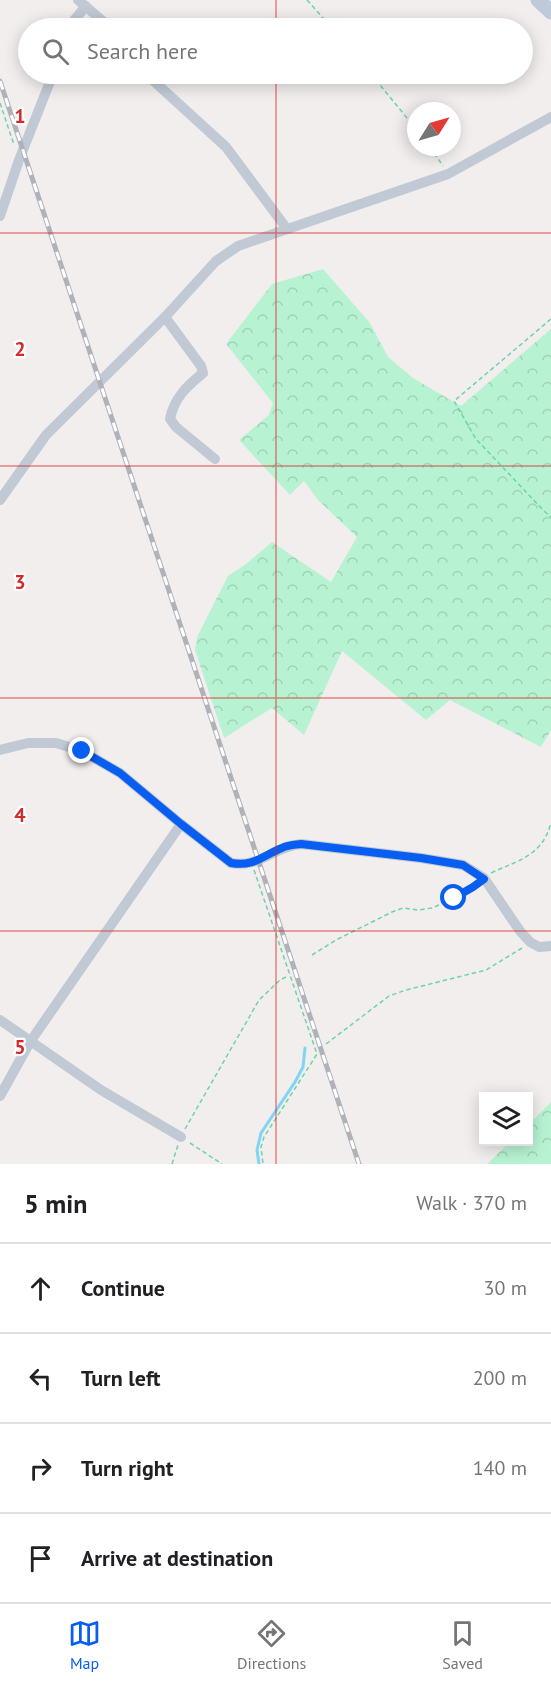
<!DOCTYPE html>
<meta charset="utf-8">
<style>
body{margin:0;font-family:"PT Sans",sans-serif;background:#f2f2f2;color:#202124}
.controls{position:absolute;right:18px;bottom:18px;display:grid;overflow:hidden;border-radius:0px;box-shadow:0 3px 15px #0003}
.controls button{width:54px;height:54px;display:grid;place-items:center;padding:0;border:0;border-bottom:2px solid #e0e0e0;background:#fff;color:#202124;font:30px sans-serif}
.compass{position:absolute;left:407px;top:102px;width:54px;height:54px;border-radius:50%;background:#fff;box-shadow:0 3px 15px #0003;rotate:53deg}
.stop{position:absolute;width:18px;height:18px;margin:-14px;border:4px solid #085ef0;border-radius:50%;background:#fff}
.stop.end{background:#085ef0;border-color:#fff;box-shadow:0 2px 6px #0008}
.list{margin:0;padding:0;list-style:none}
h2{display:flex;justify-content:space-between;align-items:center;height:78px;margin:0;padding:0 24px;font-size:26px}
h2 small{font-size:20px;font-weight:400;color:#757577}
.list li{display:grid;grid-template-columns:39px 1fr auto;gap:18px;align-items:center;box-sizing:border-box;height:90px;padding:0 24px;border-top:2px solid #e0e0e0}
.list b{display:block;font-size:22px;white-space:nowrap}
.list em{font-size:20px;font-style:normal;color:#757577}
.icon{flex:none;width:33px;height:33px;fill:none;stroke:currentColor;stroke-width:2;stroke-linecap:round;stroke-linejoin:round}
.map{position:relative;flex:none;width:551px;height:1164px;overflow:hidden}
.search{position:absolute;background:#fff;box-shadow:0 3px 15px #0003;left:18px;right:18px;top:18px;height:66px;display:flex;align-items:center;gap:15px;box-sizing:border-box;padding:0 21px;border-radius:33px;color:#757577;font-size:22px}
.sheet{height:438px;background:#fff}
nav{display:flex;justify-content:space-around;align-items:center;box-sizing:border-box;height:84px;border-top:2px solid #e0e0e0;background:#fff;font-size:16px;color:#757577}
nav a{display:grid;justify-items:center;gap:3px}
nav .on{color:#085ef0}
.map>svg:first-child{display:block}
.forest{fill:url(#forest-crowns)}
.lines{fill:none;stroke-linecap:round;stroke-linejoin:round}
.stream{stroke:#80d4f4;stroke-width:3}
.path{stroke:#6cd4a8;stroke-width:1.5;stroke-dasharray:4.5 3;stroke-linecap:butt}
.street{stroke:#c0c9d4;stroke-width:10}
.secondary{stroke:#bec9d9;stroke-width:15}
.rail-casing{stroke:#afb2b9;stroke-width:5}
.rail{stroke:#fff;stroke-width:3;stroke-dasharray:9;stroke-linecap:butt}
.route{stroke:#085ef0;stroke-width:8}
.grid{fill:none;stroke:#d62828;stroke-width:1.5;stroke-opacity:0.55}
.grid-label{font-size:20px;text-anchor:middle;font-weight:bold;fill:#d62828;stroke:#fff;stroke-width:4.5;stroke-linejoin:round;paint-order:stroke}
</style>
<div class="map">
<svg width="551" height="1164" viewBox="0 0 551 1164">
<defs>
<pattern id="forest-crowns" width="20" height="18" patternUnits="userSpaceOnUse" patternTransform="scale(1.5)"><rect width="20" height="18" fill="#b7f3d2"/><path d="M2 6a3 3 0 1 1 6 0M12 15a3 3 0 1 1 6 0" fill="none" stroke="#9fd2b7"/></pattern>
</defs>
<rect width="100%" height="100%" fill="#f1eeed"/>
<g class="forest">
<polygon points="323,269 370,323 388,357 413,378 461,406 551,329 551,730 541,747 450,700 426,720 342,651 304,735 272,708 224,738 195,650 197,637 228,576 246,564 272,542 331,582 357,537 318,500 304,481 290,495 239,440 269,415 273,403 226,344 272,284"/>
<polygon points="551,1102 551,1164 487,1164 510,1142 528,1142 529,1124"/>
</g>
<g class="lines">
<polyline class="stream" points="259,1164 257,1150 261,1133 295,1082 303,1067 305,1048"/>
<g class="path">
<polyline points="307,0 332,28"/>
<polyline points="371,74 416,129"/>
<polyline points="0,103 14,145"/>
<polyline points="430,147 443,166"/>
<polyline points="551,319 454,401 476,439 544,511 551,517"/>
<polyline points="254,870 317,1054 264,1137 261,1147 263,1164"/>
<path d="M491,873C519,860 542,856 551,823"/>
<polyline points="312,955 336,940 392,912 403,908 418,910 432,908 455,898 476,885"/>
<polyline points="326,1044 389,996 406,990 486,970 522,948"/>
<polyline points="185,1129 259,1000 280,980 288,976"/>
<polyline points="190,1143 222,1164"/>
<polyline points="172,1164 178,1145"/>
</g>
<g class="street">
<polyline points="78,0 111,28"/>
<polyline points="69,28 71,24 86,6"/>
<polyline points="146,74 226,147 287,229"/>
<polyline points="0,216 19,160 53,74"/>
<path d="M165,317L201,366L203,373C187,386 174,398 170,419L176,427L215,459"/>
<polyline points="0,500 46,435 165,317 216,261 238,246 448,174 551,117"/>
<path d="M0,750L28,743H56L82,751L120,773L181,824L231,863C260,868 272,847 301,844L421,858L463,865L484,878L520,931L530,942L539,947L551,946"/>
<polyline points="0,1020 101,1090 181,1137"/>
<polyline points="0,1096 30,1042 181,824"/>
</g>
<polyline class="secondary" points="538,0 551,12"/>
<defs>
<polyline id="rail" points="0,81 359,1164"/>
</defs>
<use href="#rail" class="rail-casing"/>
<use href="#rail" class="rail"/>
</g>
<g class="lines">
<path class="route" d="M82,751L120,773L181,824L231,863C254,867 262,856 282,848C288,845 294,845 301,844L421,858L463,865L484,879L473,887L454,898"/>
</g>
<path class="grid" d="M276,0V28M276,74V1164M0,233H551M0,466H551M0,698H551M0,931H551"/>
<g class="grid-label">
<text x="20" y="123">1</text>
<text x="20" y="356">2</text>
<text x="20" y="589">3</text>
<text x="20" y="822">4</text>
<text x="20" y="1054">5</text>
</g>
</svg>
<div class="controls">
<button><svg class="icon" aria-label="layers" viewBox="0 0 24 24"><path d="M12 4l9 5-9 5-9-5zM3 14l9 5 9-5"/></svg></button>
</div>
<svg class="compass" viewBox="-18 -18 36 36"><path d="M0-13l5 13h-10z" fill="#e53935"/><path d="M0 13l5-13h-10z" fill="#757577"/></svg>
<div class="stop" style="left:454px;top:898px"></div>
<div class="stop end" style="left:82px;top:751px"></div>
<div class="search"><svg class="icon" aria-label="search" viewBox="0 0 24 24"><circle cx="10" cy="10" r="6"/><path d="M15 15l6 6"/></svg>Search here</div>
</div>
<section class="sheet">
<h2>5 min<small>Walk · 370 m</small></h2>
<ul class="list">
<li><svg class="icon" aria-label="ahead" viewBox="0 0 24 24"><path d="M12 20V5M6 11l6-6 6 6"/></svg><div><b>Continue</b></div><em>30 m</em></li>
<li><svg class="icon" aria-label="left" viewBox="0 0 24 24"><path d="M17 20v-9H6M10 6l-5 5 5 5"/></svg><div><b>Turn left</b></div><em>200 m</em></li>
<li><svg class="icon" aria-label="right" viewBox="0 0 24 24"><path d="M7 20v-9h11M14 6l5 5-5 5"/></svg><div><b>Turn right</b></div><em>140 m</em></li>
<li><svg class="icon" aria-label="arrive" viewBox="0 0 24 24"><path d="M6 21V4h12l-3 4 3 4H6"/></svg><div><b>Arrive at destination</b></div></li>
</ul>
</section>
<nav>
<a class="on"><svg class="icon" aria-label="map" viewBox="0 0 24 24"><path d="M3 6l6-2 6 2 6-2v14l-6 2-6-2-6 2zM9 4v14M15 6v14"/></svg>Map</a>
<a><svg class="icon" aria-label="directions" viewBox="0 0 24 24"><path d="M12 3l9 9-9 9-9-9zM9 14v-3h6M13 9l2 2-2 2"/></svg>Directions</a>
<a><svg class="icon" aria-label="saved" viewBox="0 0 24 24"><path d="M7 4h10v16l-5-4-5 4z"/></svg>Saved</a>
</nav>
